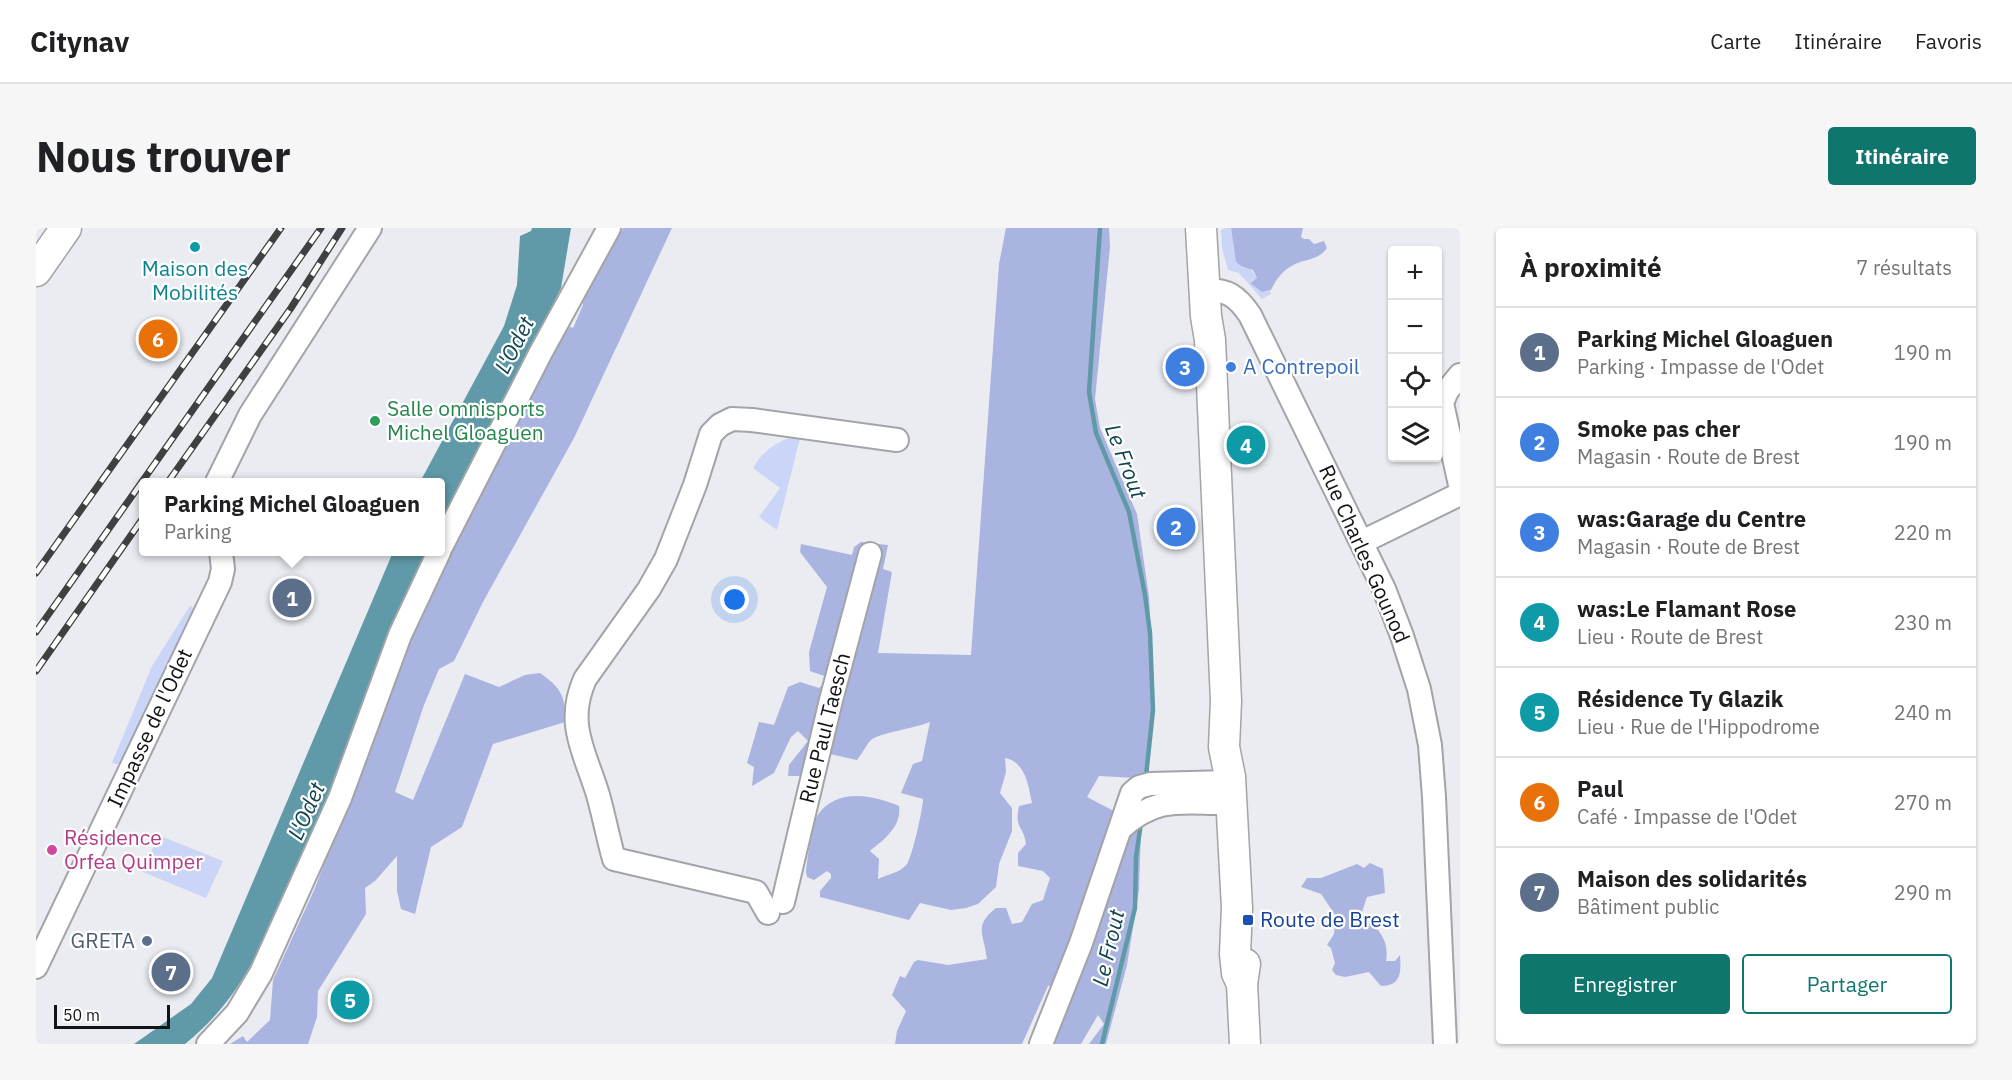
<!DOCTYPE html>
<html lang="fr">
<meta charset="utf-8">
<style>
body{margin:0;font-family:"IBM Plex Sans",sans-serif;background:#f6f6f6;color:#202124}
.controls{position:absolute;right:18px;top:18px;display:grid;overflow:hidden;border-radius:6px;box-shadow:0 2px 4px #0004}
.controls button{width:54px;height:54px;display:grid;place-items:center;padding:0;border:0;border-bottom:2px solid #e0e0e0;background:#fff;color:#202124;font:30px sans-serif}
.scale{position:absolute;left:18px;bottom:15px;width:116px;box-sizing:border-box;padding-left:6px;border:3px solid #121314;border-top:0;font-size:16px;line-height:21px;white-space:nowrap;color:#121314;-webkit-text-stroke:4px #fff;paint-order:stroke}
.you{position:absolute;left:699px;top:372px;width:21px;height:21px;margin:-15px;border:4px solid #fff;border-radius:50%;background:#1a73e8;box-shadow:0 0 0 9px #1a73e833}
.badge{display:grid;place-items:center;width:39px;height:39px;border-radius:50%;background:#0f766e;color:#fff;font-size:20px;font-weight:700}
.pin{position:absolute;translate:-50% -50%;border:3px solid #fff;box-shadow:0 2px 6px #0006}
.popup{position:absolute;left:103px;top:250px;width:306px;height:78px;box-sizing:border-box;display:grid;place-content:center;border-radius:6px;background:#fff;filter:drop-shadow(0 2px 4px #0005);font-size:20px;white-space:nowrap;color:#757577}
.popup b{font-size:22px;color:#202124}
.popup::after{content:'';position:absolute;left:50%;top:100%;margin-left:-12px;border:12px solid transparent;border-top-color:#fff}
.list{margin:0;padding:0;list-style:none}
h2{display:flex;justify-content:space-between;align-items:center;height:78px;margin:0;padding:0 24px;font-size:26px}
h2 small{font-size:20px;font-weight:400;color:#757577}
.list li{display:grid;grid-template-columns:39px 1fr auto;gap:18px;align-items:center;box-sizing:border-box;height:90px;padding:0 24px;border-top:2px solid #e0e0e0}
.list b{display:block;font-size:22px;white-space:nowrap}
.list p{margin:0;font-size:20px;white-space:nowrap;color:#757577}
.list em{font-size:20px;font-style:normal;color:#757577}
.actions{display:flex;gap:12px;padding:18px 24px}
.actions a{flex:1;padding:14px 0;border:2px solid #0f766e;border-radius:6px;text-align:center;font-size:21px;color:#0f766e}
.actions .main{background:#0f766e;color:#fff}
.icon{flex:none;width:33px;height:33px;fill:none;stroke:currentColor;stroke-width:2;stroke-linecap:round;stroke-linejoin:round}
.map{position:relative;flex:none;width:1424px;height:816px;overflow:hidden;border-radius:6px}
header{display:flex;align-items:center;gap:36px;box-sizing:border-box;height:84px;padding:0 30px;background:#fff;border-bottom:2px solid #e0e0e0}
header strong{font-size:28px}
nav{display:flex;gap:33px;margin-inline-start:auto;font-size:21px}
.intro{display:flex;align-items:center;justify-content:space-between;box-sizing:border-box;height:144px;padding:0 36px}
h1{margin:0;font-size:42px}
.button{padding:15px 27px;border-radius:6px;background:#0f766e;color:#fff;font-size:21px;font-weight:700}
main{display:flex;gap:36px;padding:0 36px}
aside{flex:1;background:#fff;border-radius:6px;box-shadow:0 2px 4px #0004}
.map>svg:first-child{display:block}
.green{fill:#cbd5f7}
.forest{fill:#a9b4e0}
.water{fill:#609aa8}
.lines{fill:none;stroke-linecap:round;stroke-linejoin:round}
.stream{stroke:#609aa8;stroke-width:4.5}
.minor-casing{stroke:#a2a4a8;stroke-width:26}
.major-casing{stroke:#a2a4a8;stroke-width:33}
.minor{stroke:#fff;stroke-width:22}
.major{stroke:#fff;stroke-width:30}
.rail-casing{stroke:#3f4041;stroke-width:7}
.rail{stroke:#fff;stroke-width:4.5;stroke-dasharray:14;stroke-linecap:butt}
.culture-dot{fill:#0f9aa8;stroke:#fff;stroke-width:2}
.shop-dot{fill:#3f7fe0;stroke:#fff;stroke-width:2}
.leisure-dot{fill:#2e9e5b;stroke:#fff;stroke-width:2}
.hotel-dot{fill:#d1479c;stroke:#fff;stroke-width:2}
.transit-dot{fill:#1a4fb4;stroke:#fff;stroke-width:2}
.service-dot{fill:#5c6f8a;stroke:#fff;stroke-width:2}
.labels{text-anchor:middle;stroke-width:4.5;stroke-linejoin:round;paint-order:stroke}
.culture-label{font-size:21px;fill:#0d838f;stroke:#fff}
.shop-label{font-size:21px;fill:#366cbe;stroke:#fff;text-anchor:start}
.leisure-label{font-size:21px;fill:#27864d;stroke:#fff;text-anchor:start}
.street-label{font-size:21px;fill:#121314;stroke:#fff}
.hotel-label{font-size:21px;fill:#b23c85;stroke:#fff;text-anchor:start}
.transit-label{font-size:21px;fill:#164399;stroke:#fff;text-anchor:start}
.service-label{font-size:21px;fill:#4e5e75;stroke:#fff;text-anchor:end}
.water-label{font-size:22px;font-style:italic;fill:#0f444f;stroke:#fff}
</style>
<header>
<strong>Citynav</strong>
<nav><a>Carte</a><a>Itinéraire</a><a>Favoris</a></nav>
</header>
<div class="intro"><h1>Nous trouver</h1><a class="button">Itinéraire</a></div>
<main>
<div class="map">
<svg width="1424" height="816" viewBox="0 0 1424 816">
<rect width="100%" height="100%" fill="#ebecf1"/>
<g class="green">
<polygon points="1189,0 1195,0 1200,34 1205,38 1213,39 1221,50 1214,54 1226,64 1234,63 1235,66 1226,71 1203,45 1192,42 1186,20 1185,2"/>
<path d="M762,206L764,210L741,302L723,289L744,260L717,240C728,221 742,214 762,206Z"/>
<polygon points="154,378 159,381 86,537 76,535 116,438"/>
<polygon points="122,607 187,633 170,670 107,644"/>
</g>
<g class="forest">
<path d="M587,0H636L538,210L447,374L418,433L403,441L388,477L359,564L377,572L429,446L463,459L489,447L504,445C525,460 530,468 529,494L457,516L426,599L395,619L379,686L365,681L361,663V628L339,653L329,660L330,686L282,763L281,789L272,816H194L207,808L211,814L234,792L237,752L279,660L373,409L399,349L529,97L537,100L547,77L546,65L557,55Z"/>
<path d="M970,0H1073L1074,19L1059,171L1064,200L1101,286L1113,369L1118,472L1111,545L1101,550L1063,548L1051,569L1097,593L1105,601L1103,662L1091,737L1070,816H1053L1068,796L1062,787L1045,816H1011L1032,753L1012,758L986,816H859L861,803L870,783L856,767L864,748L869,750L878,734L882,732L912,737L951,731C948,706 937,698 960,680H970L976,696L986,694L996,676L1007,672L1014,650L1007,643L982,638V625L990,616C988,597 978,602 983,578L996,575C992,557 990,534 969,530L970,544L964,565L976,580V603L963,636L960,659L942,676L930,680L915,682L884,675L873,692L784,669V663L795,650V646L791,643L778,652L771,649L770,644C771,633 776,596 781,588C800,559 837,567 863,578C866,598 849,611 834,623L843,631L842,651C852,646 864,645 871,636C876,629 887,581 887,571L865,565L877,536L886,533L894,494C880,500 843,505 835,512C830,517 826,526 821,532L794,526L792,520L767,548H752L753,537L772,513L762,503L755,509L738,545L716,558L718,539L711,535L723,494L738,497L752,459L764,454L783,460L794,450L774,443L773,424L791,359L764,324L765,316L816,327L818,319L825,314L852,317L847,341L856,344L842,425L935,427L963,36Z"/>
<path d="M1195,0H1267L1265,9L1268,11H1273L1278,16L1288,13L1291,20C1277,40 1254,23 1235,62L1226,64L1214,55L1221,50L1217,42L1205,38L1200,34Z"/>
<path d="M1334,635L1347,641L1349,665L1331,669L1325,687C1341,698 1354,712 1350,733H1359L1364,727C1365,743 1366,758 1345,758L1333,744L1309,749L1300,747L1296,742L1299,735L1295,720L1291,717L1298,706L1300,688L1285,666L1265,659L1271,650H1285L1321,636L1328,640Z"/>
</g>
<g class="water">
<polygon points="496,0 535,0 525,60 405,302 404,254 384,254 468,98 481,57 484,8 495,3"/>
<path d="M357,324H394C352,428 311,532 264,634C231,704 211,766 149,816H98L155,776L176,750Z"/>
</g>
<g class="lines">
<g class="stream">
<polyline points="1064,0 1053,164 1060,205 1093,284 1109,367 1114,405 1117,482 1110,548"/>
<polyline points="1066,816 1099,680 1100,629 1105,595"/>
</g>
<defs>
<g id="minor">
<path d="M1168,62C1191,61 1201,68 1214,87L1348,361L1366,408L1383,461L1394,517L1398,569L1409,816"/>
<polyline points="1424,147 1411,163 1406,175 1424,257"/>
<polyline points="181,254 214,187 334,0"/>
<polyline points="1326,314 1424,266"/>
<polyline points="404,321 505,124 573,0"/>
<path d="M1085,600C1123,566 1147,576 1195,575"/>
<polyline points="747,674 795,472 834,326"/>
<path d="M732,685L720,664L578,631C572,610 568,588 562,567C549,524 529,496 549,451L613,361L630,331L659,257L675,206L684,197L696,191L716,192L861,212"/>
<polyline points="0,739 184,354 187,341 185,324"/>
<polyline points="172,816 201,785 225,745 304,570 364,407 403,324"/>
<polyline points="1005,816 1045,715 1096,565 1103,559 1114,556 1194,554"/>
</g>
<g id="major">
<polyline points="1165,0 1170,88 1174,112 1190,473 1188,519 1194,549 1201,680 1199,726 1201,745 1206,756"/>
<polyline points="0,43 30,0"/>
<polyline points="1209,736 1206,756 1209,816"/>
</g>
</defs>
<use href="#minor" class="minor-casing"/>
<use href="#major" class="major-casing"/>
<use href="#minor" class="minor"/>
<use href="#major" class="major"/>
<defs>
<g id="rail">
<polyline points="132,254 255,80 306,0"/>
<polyline points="0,345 245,0"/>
<polyline points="0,404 285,0"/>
<polyline points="0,443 107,290"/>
</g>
</defs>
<use href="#rail" class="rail-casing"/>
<use href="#rail" class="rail"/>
</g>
<circle class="culture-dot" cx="159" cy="19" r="6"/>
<circle class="shop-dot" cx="1195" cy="139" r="6"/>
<circle class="leisure-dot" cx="339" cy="193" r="6"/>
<circle class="hotel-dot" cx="16" cy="622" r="6"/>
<rect class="transit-dot" x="1206" y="686" width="12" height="12" rx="3"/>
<circle class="service-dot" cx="111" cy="713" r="6"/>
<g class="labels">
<g class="culture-label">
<text x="159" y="48">Maison des<tspan x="159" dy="24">Mobilités</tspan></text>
</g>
<g class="shop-label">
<text x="1207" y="146">A Contrepoil</text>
</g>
<g class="leisure-label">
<text x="351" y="188">Salle omnisports<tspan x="351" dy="24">Michel Gloaguen</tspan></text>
</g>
<g class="street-label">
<text transform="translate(1328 326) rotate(66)" y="7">Rue Charles Gounod</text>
<text transform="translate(114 500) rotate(-65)" y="7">Impasse de l'Odet</text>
<text transform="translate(789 500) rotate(-76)" y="7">Rue Paul Taesch</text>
</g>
<g class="hotel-label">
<text x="28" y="617">Résidence<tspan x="28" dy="24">Orfea Quimper</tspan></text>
</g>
<g class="transit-label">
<text x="1224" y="699">Route de Brest</text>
</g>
<g class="service-label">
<text x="99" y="720">GRETA</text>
</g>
<g class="water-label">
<text transform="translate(478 117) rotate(-63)" y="8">L'Odet</text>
<text transform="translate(1090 233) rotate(69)" y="8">Le Frout</text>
<text transform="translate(270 583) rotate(-66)" y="8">L'Odet</text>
<text transform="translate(1072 720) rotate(-77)" y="8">Le Frout</text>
</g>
</g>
</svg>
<div class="controls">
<button>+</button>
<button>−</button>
<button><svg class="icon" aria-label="locate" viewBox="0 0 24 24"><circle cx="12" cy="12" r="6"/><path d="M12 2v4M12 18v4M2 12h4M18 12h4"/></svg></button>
<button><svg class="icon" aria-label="layers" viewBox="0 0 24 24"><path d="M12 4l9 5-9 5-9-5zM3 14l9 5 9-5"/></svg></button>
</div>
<div class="scale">50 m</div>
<div class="you"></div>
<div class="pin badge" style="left:256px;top:370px;background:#5c6f8a">1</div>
<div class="popup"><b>Parking Michel Gloaguen</b>Parking</div>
<div class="pin badge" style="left:1140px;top:299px;background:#3f7fe0">2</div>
<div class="pin badge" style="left:1149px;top:139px;background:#3f7fe0">3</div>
<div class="pin badge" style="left:1210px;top:217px;background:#0f9aa8">4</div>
<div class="pin badge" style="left:314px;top:772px;background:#0f9aa8">5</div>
<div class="pin badge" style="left:122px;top:111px;background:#e8710a">6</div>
<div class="pin badge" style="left:135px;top:744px;background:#5c6f8a">7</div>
</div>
<aside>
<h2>À proximité<small>7 résultats</small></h2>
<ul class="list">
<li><span class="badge" style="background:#5c6f8a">1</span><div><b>Parking Michel Gloaguen</b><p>Parking · Impasse de l'Odet</p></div><em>190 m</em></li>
<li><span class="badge" style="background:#3f7fe0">2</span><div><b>Smoke pas cher</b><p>Magasin · Route de Brest</p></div><em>190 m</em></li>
<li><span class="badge" style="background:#3f7fe0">3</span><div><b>was:Garage du Centre</b><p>Magasin · Route de Brest</p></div><em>220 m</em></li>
<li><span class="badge" style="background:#0f9aa8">4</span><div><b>was:Le Flamant Rose</b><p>Lieu · Route de Brest</p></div><em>230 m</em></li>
<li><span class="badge" style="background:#0f9aa8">5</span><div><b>Résidence Ty Glazik</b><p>Lieu · Rue de l'Hippodrome</p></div><em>240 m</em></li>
<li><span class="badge" style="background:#e8710a">6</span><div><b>Paul</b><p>Café · Impasse de l'Odet</p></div><em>270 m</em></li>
<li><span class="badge" style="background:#5c6f8a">7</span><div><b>Maison des solidarités</b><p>Bâtiment public</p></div><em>290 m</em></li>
</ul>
<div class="actions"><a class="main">Enregistrer</a><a>Partager</a></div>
</aside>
</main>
